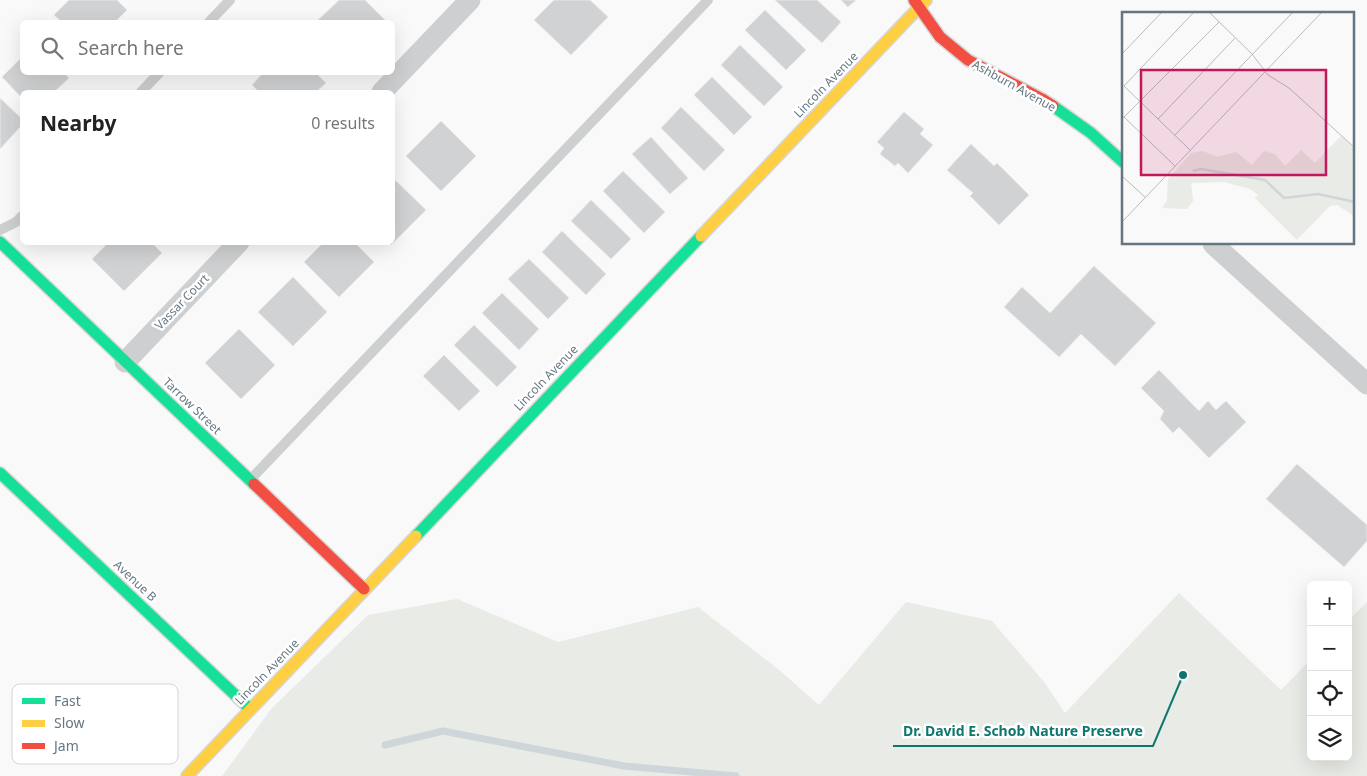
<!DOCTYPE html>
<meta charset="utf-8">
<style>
body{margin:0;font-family:"Noto Sans",sans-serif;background:#f2f2f2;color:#222}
.controls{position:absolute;right:15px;bottom:15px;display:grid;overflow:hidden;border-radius:8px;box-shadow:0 5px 20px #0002}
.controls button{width:45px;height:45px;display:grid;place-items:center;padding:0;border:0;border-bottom:1px solid #e0e0e0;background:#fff;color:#222;font:25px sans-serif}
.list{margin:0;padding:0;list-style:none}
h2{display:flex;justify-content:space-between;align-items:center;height:65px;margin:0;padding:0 20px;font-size:21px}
h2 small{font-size:16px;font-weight:400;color:#767676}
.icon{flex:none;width:28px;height:28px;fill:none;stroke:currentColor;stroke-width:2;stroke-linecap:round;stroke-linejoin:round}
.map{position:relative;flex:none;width:1367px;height:776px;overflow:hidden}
.search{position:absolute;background:#fff;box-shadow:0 5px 20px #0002;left:20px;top:20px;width:375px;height:55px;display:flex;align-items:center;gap:12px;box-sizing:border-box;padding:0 18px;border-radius:8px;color:#767676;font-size:19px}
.panel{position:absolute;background:#fff;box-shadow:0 5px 20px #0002;left:20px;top:90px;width:375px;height:155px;border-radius:8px}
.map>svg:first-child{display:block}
.green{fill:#e8ebe6}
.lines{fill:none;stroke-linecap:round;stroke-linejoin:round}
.stream{stroke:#ced6d9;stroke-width:7}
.building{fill:#d0d2d3;stroke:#e8e8e8}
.fast-casing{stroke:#d5d6d7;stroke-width:14}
.slow-casing{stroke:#d5d6d7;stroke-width:14}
.jam-casing{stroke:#d5d6d7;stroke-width:14}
.lane{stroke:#cecfd0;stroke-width:10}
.street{stroke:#cecfd0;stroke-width:21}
.fast{stroke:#16e098;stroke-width:11}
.slow{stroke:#ffcf43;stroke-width:11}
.jam{stroke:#f24e42;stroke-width:11}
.labels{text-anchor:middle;stroke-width:5;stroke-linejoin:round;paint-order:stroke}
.street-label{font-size:12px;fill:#657683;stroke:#fff}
.inset-river{fill:none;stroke:#ced6d9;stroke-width:2.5}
.inset-road{fill:none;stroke:#b5bdc3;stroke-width:1}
.view{fill:#c2185b;fill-opacity:0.15;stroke:#c2185b;stroke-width:2.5}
.inset-edge{fill:none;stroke:#657683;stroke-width:2.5}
.key{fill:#fff;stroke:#d1d6da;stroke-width:1}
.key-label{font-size:14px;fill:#657683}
.leader{fill:none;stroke:#0f766e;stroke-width:2}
.callout-dot{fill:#0f766e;stroke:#fff;stroke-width:2}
.callout-label{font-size:14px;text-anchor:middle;font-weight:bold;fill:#0f766e;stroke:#fff;stroke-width:5;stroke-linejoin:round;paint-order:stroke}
</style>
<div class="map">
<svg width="1367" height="776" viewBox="0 0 1367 776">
<rect width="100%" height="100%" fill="#f9f9f9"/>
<polygon class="green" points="1179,593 1281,690 1311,659 1311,757 1348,757 1348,621 1367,602 1367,776 222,776 272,708 368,615 457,599 558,642 698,607 778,669 819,705 906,602 992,621 1045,683 1065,713"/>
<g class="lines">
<polyline class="stream" points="385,745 443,731 624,766 736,776"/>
</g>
<g class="building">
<polygon points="69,0 117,0 127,10 115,22 62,22 54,15"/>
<polygon points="339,0 365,0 385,20 382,22 316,22"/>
<polygon points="554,0 590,0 608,17 571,55 534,20"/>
<polygon points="775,0 817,0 841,22 822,43"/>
<polygon points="841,0 856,0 848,7"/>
<polygon points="765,10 806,50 786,70 745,30"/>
<polygon points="740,45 783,87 764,106 721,65"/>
<polygon points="22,57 22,72 63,72 69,78 54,92 22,92 22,98 2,77"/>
<polygon points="264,72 315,72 326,83 316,92 259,92 252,85"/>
<polygon points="712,77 752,117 734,135 694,95"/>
<polygon points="0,98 22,119 22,125 0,149"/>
<polygon points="681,107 725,150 704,171 661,128"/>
<polygon points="904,112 924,129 920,134 933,145 908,173 898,163 895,166 880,154 884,148 877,142"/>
<polygon points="441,121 476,156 441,191 406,156"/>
<polygon points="651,137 688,178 670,194 632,154"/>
<polygon points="971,144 994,166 997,163 1029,195 999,225 970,196 973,193 947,170"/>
<polygon points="623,171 665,212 644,233 603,191"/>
<polygon points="392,177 426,210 391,245 388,242 392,242"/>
<polygon points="591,200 631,239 611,259 571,221"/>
<polygon points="562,231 606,274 586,295 542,252"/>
<polygon points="109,242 151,242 162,253 124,291 92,259"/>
<polygon points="324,242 354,242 374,262 339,297 304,262"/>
<polygon points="529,259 569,298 548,319 508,279"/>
<polygon points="1094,266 1156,323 1115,366 1081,334 1059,357 1004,307 1022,287 1050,313"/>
<polygon points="293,277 327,312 293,346 258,312"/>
<polygon points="502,293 539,329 519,350 482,313"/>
<polygon points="474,325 517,367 497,387 454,345"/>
<polygon points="239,329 275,365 241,399 205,363"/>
<polygon points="444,355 480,391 459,411 423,376"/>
<polygon points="1159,370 1199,411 1208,401 1216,410 1226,401 1246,422 1209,458 1179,427 1173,433 1160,419 1164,411 1141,388"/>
<polygon points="1297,464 1367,525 1367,541 1344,567 1266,499"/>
</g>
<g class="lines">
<defs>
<g id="fast">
<polyline points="1053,106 1091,133 1123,162"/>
<polyline points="0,242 254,484"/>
<polyline points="0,473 250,709"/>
<polyline points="416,536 701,236"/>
</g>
<g id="slow">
<polyline points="701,236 926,0"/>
<polyline points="187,776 416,536"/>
</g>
<g id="jam">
<polyline points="914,0 940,37 968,60 1042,99 1053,106"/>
<polyline points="254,484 364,589"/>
</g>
</defs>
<use href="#fast" class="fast-casing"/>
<use href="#slow" class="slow-casing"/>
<use href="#jam" class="jam-casing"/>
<g class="lane">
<polyline points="209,22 230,0"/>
<polyline points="141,92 160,72"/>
<polyline points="0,230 16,222 22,216"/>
<polyline points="250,480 708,0"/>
</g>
<g class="street">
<polyline points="382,92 470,0"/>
<polyline points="1213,244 1367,384"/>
<polyline points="125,362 239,242"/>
</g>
<use href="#fast" class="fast"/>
<use href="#slow" class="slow"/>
<use href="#jam" class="jam"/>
</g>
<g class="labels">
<g class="street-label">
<text transform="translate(826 85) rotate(-46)" y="4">Lincoln Avenue</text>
<text transform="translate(1014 86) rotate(29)" y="4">Ashburn Avenue</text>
<text transform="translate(182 302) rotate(-46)" y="4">Vassar Court</text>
<text transform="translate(546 378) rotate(-46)" y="4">Lincoln Avenue</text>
<text transform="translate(192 406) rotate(44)" y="4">Tarrow Street</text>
<text transform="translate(135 581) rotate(43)" y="4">Avenue B</text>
<text transform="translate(267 672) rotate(-46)" y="4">Lincoln Avenue</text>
</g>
</g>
<g transform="translate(1122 12)">
<rect width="232" height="232" fill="#f9f9f9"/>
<path d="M219,124L232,136V204L215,193L208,194L175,228L133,186L136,183L128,177L102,170L69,171L71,189L65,197L40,196L45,188L46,167L69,141L81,139L95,145L114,140L130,153L142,139L153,142L163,154L179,138L193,151Z" fill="#e8ebe6"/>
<path class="inset-river" d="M71,159L79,157L143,168L162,186L196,182L233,190"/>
<path class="inset-road" d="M87,0L130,42L146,63L167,76L233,136M0,42L40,0M2,74L72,0M2,74L68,138M2,105L53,154M0,107L97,10M36,107L113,26M53,123L171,0M0,164L23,185M0,210L200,0"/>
<path class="view" d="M19,58H204V163H19Z"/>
<rect width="232" height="232" class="inset-edge"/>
</g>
<rect x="12" y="684" width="166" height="80" rx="8" class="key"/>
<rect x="22" y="698" width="23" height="6" fill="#16e098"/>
<rect x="22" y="720" width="23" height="7" fill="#ffcf43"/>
<rect x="22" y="743" width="23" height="6" fill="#f24e42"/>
<g class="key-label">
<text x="54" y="706">Fast</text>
<text x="54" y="728">Slow</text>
<text x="54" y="751">Jam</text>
</g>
<path class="leader" d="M1183 675L1153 746H893"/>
<circle class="callout-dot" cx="1183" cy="675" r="5"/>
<g class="callout-label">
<text x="1023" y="736">Dr. David E. Schob Nature Preserve</text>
</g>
</svg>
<div class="controls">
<button>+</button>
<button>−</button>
<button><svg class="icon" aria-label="locate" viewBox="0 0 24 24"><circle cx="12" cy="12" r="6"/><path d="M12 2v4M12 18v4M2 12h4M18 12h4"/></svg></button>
<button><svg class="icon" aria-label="layers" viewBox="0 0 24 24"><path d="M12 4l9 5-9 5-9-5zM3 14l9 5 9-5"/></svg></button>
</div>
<div class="search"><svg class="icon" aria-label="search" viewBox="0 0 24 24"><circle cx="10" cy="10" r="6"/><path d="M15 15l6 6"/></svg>Search here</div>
<section class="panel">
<h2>Nearby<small>0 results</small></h2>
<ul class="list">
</ul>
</section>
</div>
